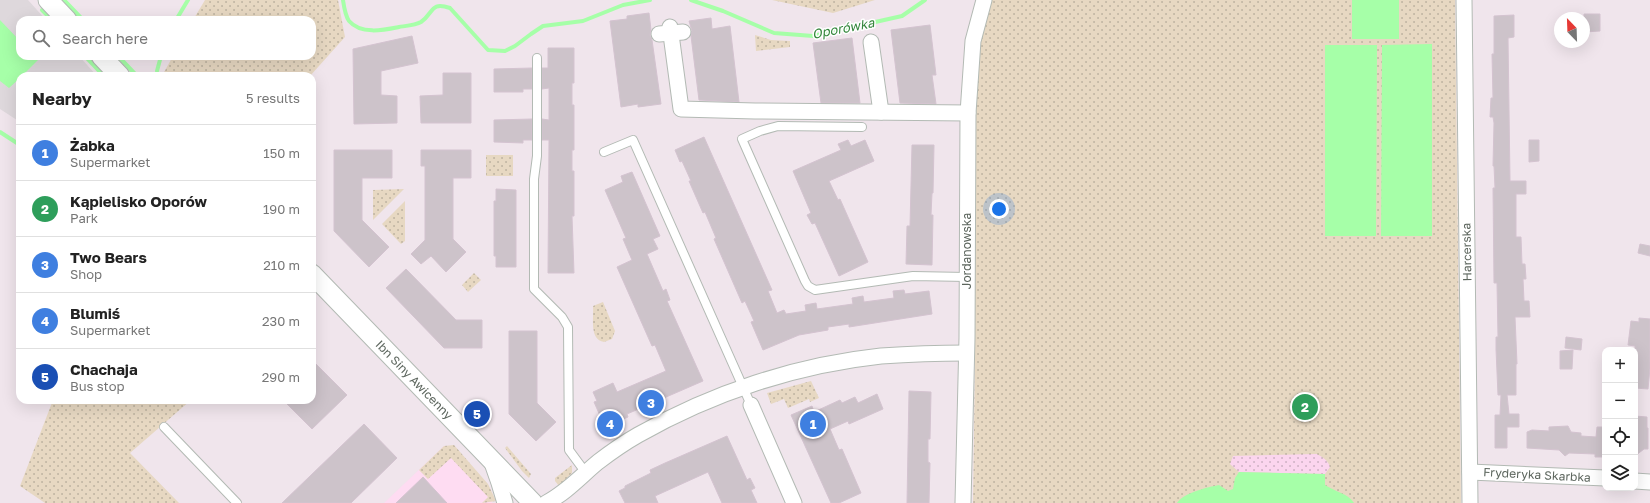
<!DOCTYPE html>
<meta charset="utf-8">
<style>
body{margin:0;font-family:"Golos Text",sans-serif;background:#f2f2f2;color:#222}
.controls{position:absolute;right:12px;bottom:12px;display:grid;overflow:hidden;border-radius:8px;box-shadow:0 4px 16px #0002}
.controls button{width:36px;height:36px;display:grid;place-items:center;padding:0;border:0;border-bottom:1px solid #e0e0e0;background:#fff;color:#222;font:20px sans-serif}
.compass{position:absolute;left:1554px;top:12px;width:36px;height:36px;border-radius:50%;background:#fff;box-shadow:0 4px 16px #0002;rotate:337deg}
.you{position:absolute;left:999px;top:209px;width:14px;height:14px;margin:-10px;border:3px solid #fff;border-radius:50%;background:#1a73e8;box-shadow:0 0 0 6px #1a73e833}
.badge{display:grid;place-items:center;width:26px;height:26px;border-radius:50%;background:#ac30eb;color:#fff;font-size:13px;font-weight:700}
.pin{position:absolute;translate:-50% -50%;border:2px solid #fff;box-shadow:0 1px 4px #0006}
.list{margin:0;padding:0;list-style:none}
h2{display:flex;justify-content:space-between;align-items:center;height:52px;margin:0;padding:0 16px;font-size:17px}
h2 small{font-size:13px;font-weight:400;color:#767676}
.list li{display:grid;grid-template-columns:26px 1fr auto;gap:12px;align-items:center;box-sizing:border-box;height:56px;padding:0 16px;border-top:1px solid #e0e0e0}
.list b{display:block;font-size:15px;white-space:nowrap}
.list p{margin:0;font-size:13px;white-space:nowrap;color:#767676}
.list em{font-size:13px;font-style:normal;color:#767676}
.icon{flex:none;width:22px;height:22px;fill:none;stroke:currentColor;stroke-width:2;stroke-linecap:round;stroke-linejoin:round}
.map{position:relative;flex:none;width:1650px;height:503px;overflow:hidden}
.search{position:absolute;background:#fff;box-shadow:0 4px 16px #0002;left:16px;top:16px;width:300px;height:44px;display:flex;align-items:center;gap:10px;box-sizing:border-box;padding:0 14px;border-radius:12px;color:#767676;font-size:15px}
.panel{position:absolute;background:#fff;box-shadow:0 4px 16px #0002;left:16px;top:72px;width:300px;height:332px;border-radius:12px}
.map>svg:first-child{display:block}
.commercial{fill:#fedcf2}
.industrial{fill:#ded8dc}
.grass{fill:url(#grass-dots);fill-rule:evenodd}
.sand{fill:url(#sand-dots)}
.water{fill:#a6ffa8}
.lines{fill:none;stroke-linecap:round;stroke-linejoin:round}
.stream{stroke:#a6ffa8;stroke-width:4}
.building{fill:#cdc3ca;stroke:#d4c3d0}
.service-casing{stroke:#b3bab4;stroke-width:10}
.minor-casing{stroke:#b3bab4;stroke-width:17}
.tertiary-casing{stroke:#b3bab4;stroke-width:21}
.service{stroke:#fff;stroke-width:8}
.minor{stroke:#fff;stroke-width:15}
.tertiary{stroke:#fff;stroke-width:19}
.labels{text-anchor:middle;stroke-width:3;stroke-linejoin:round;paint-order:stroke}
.street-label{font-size:12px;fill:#5d665e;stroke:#fff}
.water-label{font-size:13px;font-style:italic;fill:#33863b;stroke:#fff}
</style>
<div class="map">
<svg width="1650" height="503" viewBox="0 0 1650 503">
<defs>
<pattern id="grass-dots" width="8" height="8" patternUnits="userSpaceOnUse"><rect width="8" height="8" fill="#e7d8c2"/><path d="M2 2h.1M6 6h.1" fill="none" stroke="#beb3a1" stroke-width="1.8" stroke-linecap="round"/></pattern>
<pattern id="sand-dots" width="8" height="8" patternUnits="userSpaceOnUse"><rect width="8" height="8" fill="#fbd5ee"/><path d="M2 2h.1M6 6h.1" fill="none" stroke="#ceb1c4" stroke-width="1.8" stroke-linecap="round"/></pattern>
</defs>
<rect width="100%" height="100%" fill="#f0e5ec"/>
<polygon class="commercial" points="444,446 492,497 492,503 384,503"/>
<polygon class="industrial" points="0,0 28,0 46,20 20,20 20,56 79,56 97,76 20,76 20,122 0,109"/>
<g class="grass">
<polygon points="205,0 338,0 345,37 310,76 164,76 163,74 173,56 312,56 312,20 193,20"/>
<polygon points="772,0 875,0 833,13"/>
<path d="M991,0H1352V39H1399V0H1455L1461,503H973L975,360L974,134L977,47ZM1325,45H1377L1325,236Z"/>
<polygon points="755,35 771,40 790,41 790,47 756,51"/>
<rect x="486" y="155" width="27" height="21"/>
<polygon points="404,189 373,220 373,190"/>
<polygon points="405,201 405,241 401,244 382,224"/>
<polygon points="474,273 481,280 468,292 462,285"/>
<path d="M603,302L615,331L612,339L604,342C589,339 594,319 593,306Z"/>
<polygon points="811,381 819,398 810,402 809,399 788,408 784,399 771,404 767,393"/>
<polygon points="53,400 191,400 130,453 179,503 45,503 20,486"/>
<polygon points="454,445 488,484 496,501 482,503 488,497 451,458 428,479 419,470 444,446"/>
<polygon points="507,446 531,474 529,478 522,471 505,448"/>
<polygon points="572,465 572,473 559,486 555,481 555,478"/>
</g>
<path class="sand" d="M1317,454C1322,457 1328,460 1330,467L1325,474L1239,472L1230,464L1233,456Z"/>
<g class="water">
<rect x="1352" y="0" width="47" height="39"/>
<polygon points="0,20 20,41 20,56 34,56 38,60 22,76 20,76 20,78 9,88 0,81"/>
<polygon points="1432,44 1432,236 1381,236 1382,45"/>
<polygon points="1325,45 1377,45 1376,236 1325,236"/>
<path d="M1239,472L1325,474V485C1335,492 1348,493 1354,503H1177C1183,493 1208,487 1219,485L1228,491L1233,489L1235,478Z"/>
</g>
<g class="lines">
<g class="stream">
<polyline points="64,0 83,20"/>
<path d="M343,0C344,7 345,15 349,21C361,35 384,30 399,27C405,26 416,25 421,22C434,13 430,1 450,8L488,50L505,51L515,46L531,34L543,26L583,21L623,5L650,0"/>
<polyline points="691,0 723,11 774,33 813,36 902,16 925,0"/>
<polyline points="42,10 52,20"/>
<polyline points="176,20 188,0"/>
<polyline points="85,56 104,76"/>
<polyline points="118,56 137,76"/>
<polyline points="157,71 161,56"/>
<polyline points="0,132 20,145"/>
</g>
</g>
<g class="building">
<polygon points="649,13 651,30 650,35 652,40 661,104 638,107 638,104 621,107 610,21 627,19 627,16"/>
<polygon points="1584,14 1600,14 1600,31 1584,32"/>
<polygon points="1514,15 1514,37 1508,38 1510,181 1526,181 1526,194 1516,194 1516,237 1521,237 1522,264 1525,264 1526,279 1523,279 1524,301 1529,301 1530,317 1515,317 1517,364 1516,364 1516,395 1507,395 1509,414 1519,414 1519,427 1507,427 1507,448 1495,448 1495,415 1500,415 1501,395 1498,395 1496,349 1496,337 1498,337 1497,283 1494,283 1493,188 1495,188 1494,166 1493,166 1494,123 1493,117 1490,117 1491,98 1493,98 1492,54 1494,54 1494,16"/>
<polygon points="711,18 712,29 730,26 739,102 699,100 691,36 692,31 689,21"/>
<polygon points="930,25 936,75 932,75 936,104 900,103 891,30"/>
<polygon points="412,36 418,63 381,71 381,95 397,96 397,123 354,124 353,49"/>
<polygon points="852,38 860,103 821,103 813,43"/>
<polygon points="548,48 574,48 574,83 572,83 572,105 574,105 574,150 572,150 572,171 574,171 574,216 572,216 574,273 548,273 549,140 542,140 542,119 549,120 549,88 542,89 542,68 548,68"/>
<polygon points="532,68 532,89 523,89 523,92 494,92 494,69"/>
<polygon points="443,73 471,73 471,123 421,123 420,96 443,95"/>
<polygon points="532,119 532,140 523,140 523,143 494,142 494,120"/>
<polygon points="704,137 772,290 768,291 777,313 784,310 786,314 806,311 805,305 816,303 817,309 853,304 852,298 863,296 864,302 894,298 893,291 904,290 905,294 929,291 932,314 849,327 849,324 828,327 828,330 799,335 763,350 751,322 754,321 745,301 742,303 714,239 716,238 705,212 703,213 689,181 691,181 682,161 680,162 675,150"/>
<polygon points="848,140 851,146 865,140 874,161 829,181 838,200 840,199 868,262 839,276 815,223 812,224 807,215 811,213 793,171 841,150 838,144"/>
<polygon points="1529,140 1539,140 1539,161 1529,162"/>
<polygon points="912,145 934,145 933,193 932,193 931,215 933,215 932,265 906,264 907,226 910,226"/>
<polygon points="334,150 392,150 392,178 362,178 362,220 389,247 369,267 334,231"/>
<polygon points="421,150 471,150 471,178 453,178 453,239 466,252 446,272 431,256 421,264 411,254 425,240 425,166 421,166"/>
<polygon points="632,172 660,236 653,239 658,249 647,254 663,291 666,289 670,300 667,301 703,381 627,414 628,417 605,427 594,402 597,401 593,392 613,383 617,392 666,371 655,345 652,346 617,267 632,260 623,239 626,238 605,190 623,182 621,176"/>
<polygon points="496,189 516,190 516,267 496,267 496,256 494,256 494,201 496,201"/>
<polygon points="1640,244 1650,246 1650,256 1638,253"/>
<polygon points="406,269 456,320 482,320 482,348 444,348 386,288"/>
<polygon points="1639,318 1650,319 1650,368 1648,389 1635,388 1635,346 1628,345 1631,321 1639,322"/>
<polygon points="509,331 537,331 537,403 556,422 536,441 509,414"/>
<polygon points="1566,337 1582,339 1581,350 1565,348"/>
<polygon points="1573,350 1572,369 1560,369 1560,351"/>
<polygon points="312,360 347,395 312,429 283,400 312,400"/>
<polygon points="909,391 931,392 930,439 928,439 928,462 930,463 929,503 907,503"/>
<polygon points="877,394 883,409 849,424 848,421 830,429 839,450 842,449 861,493 839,503 831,503 791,415 812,406 814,412 840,400 842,403 855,397 858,403"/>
<polygon points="1635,416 1647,417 1647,428 1648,428 1648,449 1644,449 1635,456"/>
<polygon points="364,424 397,458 351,503 282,503"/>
<polygon points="1568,426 1571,432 1581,433 1581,436 1596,437 1597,427 1605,427 1605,457 1595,457 1595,454 1569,453 1565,456 1559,450 1527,448 1527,432 1532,430 1549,431 1549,427"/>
<polygon points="727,436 747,480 750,478 755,488 751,490 757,503 722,503 708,472 655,496 658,503 625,503 619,491 625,488 625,486 651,473 650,470 665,463"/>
<polygon points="423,477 447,503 396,503"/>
</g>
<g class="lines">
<defs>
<g id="service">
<polyline points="537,58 537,156 534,179 534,289 562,317 568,327 569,450 586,473"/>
<polyline points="862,127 778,126 760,131 742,139 805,281 808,286 815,290 913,276 967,277"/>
<polyline points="604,152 633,140 751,405"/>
<polyline points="164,427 237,503"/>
</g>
<g id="minor">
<polyline points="1464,0 1470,503"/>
<polyline points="670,27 681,109 755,111 968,113"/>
<polyline points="659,34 683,32"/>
<polyline points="871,42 881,112"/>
<polyline points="751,405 794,503"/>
<polyline points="492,463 499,483 505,503"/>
<polyline points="1470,472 1605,478"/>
<polyline points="1635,481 1650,482"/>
<path d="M546,503C566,493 581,476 598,462C611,452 624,443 638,435C712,393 796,365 881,356C910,354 938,353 966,353"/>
<polyline points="963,503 967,338 968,113 973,41 984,0"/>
</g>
<g id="tertiary">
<polyline points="48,0 67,20"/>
<polyline points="101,56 120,76"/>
<polyline points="312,274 533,503"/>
</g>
</defs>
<use href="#service" class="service-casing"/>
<use href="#minor" class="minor-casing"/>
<use href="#tertiary" class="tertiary-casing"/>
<use href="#service" class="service"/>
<use href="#minor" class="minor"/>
<use href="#tertiary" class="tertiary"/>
</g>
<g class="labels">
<g class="street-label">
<text transform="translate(967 251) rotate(-90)" y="4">Jordanowska</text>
<text transform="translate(1467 252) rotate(-91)" y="4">Harcerska</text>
<text transform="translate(414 380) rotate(46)" y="4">Ibn Siny Awicenny</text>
<text transform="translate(1537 475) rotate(3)" y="4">Fryderyka Skarbka</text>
</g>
<g class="water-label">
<text transform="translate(843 28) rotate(-11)" y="5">Oporówka</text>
</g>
</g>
</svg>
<div class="controls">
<button>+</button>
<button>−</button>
<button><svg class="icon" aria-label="locate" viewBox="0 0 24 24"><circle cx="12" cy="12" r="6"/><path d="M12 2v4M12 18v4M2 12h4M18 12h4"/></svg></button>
<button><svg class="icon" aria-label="layers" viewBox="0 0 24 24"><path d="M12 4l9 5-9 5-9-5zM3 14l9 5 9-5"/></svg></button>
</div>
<svg class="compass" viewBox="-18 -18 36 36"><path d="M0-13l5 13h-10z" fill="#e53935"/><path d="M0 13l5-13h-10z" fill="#767676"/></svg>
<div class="you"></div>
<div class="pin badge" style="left:813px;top:424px;background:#3f7fe0">1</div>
<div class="pin badge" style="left:1305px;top:407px;background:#2e9e5b">2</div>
<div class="pin badge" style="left:651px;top:403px;background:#3f7fe0">3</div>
<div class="pin badge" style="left:610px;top:424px;background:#3f7fe0">4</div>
<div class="pin badge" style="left:477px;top:414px;background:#1a4fb4">5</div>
<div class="search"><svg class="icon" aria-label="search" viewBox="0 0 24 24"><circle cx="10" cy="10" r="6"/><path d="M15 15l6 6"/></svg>Search here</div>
<section class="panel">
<h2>Nearby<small>5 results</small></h2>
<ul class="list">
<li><span class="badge" style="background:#3f7fe0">1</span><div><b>Żabka</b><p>Supermarket</p></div><em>150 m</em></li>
<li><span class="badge" style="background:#2e9e5b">2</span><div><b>Kąpielisko Oporów</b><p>Park</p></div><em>190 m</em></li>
<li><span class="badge" style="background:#3f7fe0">3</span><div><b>Two Bears</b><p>Shop</p></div><em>210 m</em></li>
<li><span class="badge" style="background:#3f7fe0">4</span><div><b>Blumiś</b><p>Supermarket</p></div><em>230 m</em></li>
<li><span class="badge" style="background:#1a4fb4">5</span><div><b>Chachaja</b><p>Bus stop</p></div><em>290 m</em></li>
</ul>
</section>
</div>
